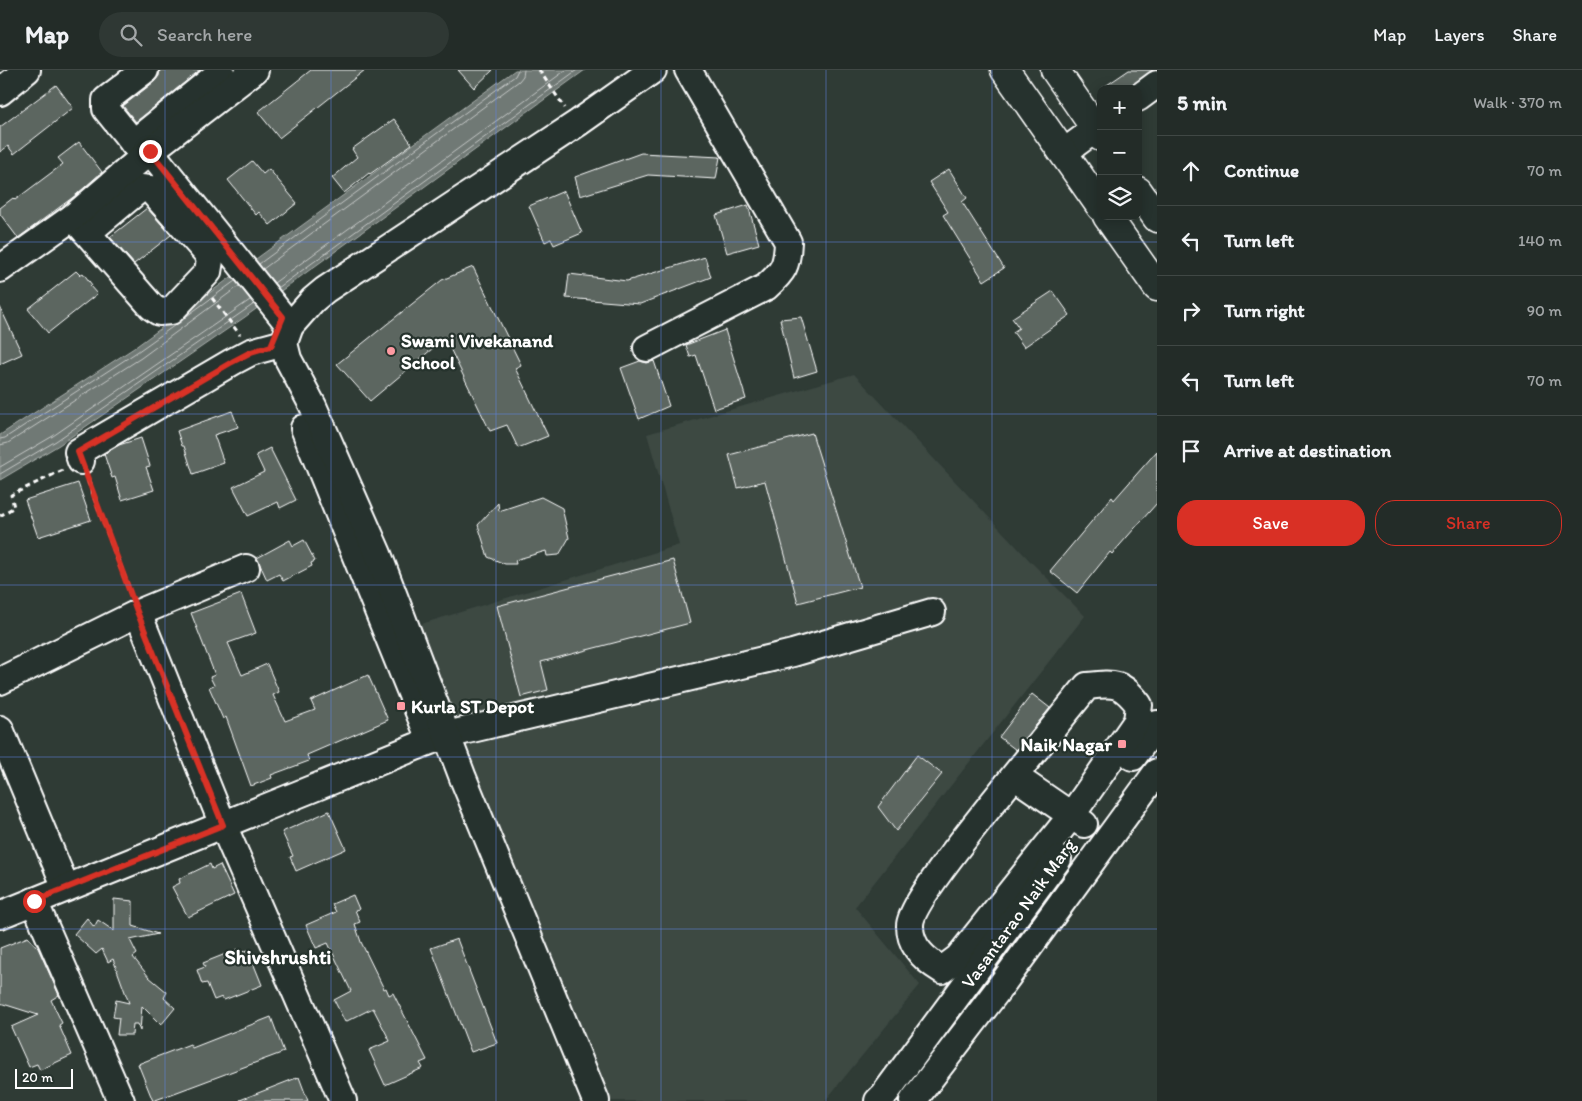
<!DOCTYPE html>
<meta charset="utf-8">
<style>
body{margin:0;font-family:Itim,sans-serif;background:#2f3834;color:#f1f3f6}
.controls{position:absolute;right:15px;top:15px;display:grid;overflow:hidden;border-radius:10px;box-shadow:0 2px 12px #0003}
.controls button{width:45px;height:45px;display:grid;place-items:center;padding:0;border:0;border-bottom:1px solid #404845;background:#232c28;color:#f1f3f6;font:25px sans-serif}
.scale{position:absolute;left:15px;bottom:12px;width:58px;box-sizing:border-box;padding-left:5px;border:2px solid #fff;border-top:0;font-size:14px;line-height:18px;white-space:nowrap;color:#fff;-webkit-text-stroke:4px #26332d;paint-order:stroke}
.stop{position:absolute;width:15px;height:15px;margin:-11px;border:4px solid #d93025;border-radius:50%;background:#fff}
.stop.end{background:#d93025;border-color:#fff;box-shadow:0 1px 5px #0008}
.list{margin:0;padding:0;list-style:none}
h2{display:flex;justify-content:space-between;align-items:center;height:65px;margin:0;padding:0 20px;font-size:21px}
h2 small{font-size:16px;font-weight:400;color:#a3a7a8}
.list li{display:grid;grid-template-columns:32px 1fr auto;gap:15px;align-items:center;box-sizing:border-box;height:70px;padding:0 20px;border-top:1px solid #404845}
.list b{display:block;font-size:19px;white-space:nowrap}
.list em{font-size:16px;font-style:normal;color:#a3a7a8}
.actions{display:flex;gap:10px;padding:15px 20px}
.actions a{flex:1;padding:11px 0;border:1px solid #d93025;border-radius:20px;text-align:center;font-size:18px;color:#d93025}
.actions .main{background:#d93025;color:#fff}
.icon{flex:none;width:28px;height:28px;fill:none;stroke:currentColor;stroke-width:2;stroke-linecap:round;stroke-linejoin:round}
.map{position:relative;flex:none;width:1157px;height:1031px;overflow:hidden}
header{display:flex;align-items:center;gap:30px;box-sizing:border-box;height:70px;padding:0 25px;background:#232c28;border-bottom:1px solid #404845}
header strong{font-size:24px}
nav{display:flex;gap:28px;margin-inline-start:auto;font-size:18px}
.search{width:350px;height:45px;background:#2f3834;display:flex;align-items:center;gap:12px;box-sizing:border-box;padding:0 18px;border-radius:28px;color:#a3a7a8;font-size:19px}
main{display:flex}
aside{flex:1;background:#232c28}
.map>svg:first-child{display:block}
.built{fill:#3c4842}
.water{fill:#707975;stroke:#a9afac}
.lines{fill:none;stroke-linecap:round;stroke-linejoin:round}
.shore{stroke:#c6c9c8;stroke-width:1}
.building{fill:#5b6661;stroke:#fff}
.minor-casing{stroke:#fff;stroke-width:30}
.major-casing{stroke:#fff;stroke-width:31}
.path{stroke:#fff;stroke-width:3;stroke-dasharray:5 4;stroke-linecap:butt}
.minor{stroke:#26332d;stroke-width:26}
.major{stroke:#26332d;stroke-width:28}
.route{stroke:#d93025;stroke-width:6}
.grid{fill:none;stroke:#6183e4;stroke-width:1;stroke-opacity:0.55}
.poi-dot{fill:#ff9aa2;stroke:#26332d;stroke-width:2}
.labels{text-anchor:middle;stroke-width:4.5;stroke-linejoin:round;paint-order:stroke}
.poi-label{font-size:19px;font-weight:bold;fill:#fff;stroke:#26332d;text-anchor:start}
.street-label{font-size:19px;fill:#fff;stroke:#26332d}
.neighbourhood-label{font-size:20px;font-weight:bold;fill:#fff;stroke:#26332d}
</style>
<header>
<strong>Map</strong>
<div class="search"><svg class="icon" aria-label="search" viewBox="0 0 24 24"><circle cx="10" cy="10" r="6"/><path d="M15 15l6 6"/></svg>Search here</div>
<nav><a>Map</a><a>Layers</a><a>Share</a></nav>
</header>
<main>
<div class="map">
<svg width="1157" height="1031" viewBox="0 0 1157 1031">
<rect width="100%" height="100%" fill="#2f3b35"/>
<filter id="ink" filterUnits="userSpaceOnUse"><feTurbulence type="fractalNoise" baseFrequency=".02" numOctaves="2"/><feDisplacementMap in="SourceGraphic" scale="10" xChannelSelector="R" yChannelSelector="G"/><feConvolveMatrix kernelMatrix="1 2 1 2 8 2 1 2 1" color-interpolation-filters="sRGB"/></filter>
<g filter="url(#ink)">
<polygon class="built" points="854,304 1032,493 1085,546 855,837 920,915 825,1031 602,1031 405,559 679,475 647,364"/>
<polygon class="water" points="515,0 585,0 245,247 59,375 0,410 0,365 134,278"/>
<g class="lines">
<g class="shore">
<polyline points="259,194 515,6 518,0"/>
<polyline points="263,199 519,11 523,6 524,0"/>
<polyline points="274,213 566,0"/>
<polyline points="278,218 577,0"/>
<polyline points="184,248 235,211"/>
<polyline points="0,369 5,368 137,282 178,253"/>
<polyline points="0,375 8,373 141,288 239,216"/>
<polyline points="0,397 53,366 250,230"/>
<polyline points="0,404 56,371 254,234"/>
</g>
</g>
<g class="building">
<polygon points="160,0 200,0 136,52 123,36 154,12 159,6"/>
<polygon points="311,0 365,0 279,68 258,42"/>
<polygon points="458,0 493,0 474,18"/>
<polygon points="1129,0 1153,0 1127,19 1101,19"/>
<polygon points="56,15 73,38 14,84 8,76 0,82 0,57"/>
<polygon points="394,49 412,74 370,104 369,103 344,123 332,108 357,87 352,79"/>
<polygon points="79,72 102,102 76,125 18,168 0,144 0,138 13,128 15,130 63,94 58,88"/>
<polygon points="641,83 720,87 716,109 648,105 580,126 575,107"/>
<polygon points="252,91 263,104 269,99 297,133 270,155 259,142 256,145 228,110"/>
<polygon points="949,99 967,128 962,132 1004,198 984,211 943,145 948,142 929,112"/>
<polygon points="564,121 582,163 554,175 551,169 545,172 529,136"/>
<polygon points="748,135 759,174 727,183 716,145"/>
<polygon points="147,138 171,165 134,194 110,167"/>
<polygon points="705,187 711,207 640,234 566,228 569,204 627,211"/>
<polygon points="473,197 521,295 515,298 548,366 518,378 507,355 490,361 445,268 370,331 337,294 442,210"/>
<polygon points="76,201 80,205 83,203 92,215 90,216 97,224 48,263 28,239"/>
<polygon points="1053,221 1070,245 1024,277 1013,262 1019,258 1012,248"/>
<polygon points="0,237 22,284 0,294"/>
<polygon points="801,247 817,301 794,308 780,249"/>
<polygon points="725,260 746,329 714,339 696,285 690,287 686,275"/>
<polygon points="640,291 647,293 654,291 669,336 639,349 621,298"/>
<polygon points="232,341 238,357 214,365 224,393 193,404 184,376 182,376 177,361"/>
<polygon points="812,363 860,517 798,533 765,411 738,418 729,385"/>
<polygon points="141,368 150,396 146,397 154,420 122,430 115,407 112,408 104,384 119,375"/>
<polygon points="270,378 296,430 280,438 278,432 248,446 233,417 264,402 256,385"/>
<polygon points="1157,381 1157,433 1112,484 1110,482 1077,523 1050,501 1112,427 1114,430"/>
<polygon points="78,413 91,450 38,467 25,430"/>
<polygon points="541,427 562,438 569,468 559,485 547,486 546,481 515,490 516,494 505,494 488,487 478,455 498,433 499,441"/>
<polygon points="290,470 293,476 304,470 315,491 311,493 312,496 283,511 279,504 267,510 257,488"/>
<polygon points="673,490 690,553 541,592 548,620 521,627 497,536"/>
<polygon points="241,524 256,563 228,573 242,605 267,594 279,622 273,625 285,651 315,640 311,631 368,605 388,650 307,685 309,691 271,705 272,708 251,716 226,647 223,649 209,617 214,615 210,607 215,605 191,543"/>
<polygon points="1032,624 1050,638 1016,680 999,667"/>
<polygon points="917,685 942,704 896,761 878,737"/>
<polygon points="329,741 346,779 296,801 290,787 293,786 282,762"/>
<polygon points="210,794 212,799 220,795 234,825 188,847 172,817 180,813 179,809"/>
<polygon points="353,825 359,839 355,840 360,852 355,854 361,872 384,919 386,918 389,925 393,923 427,990 420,993 423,998 385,1015 369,980 390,971 373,938 345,952 334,930 351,921 328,873 316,878 306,855 336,842 332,834"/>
<polygon points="114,829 133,831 133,856 158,864 130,870 137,884 133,887 149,907 167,922 164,928 175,938 161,955 142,936 140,961 137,954 133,954 132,965 117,965 119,948 113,947 116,930 129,933 113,889 108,892 102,879 96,884 74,864 87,848 94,857 98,850 114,861"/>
<polygon points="28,867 38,878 59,925 51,930 62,953 59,955 72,985 40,1000 37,994 29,997 11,957 38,945 0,933 0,878"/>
<polygon points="457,869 497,973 471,982 431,878"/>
<polygon points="238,879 239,883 248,880 262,915 224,930 222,927 214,930 207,913 202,914 197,900 205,897 203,893"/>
<polygon points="271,947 284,982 153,1031 138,994 190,974 192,978"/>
<polygon points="299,1007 308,1031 240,1031 240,1030"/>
</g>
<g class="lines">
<defs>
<g id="minor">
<polyline points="0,22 27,0"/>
<polyline points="1138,28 1157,14"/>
<polyline points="133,73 221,2"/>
<polyline points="150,81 290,256"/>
<polyline points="1063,83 1101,55"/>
<polyline points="144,86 106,39 106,30 145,0"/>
<polyline points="73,147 152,237 159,242 171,241 208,202 210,190 206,182 150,119 141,118 87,163"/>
<polyline points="0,199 73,147 150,81 255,0"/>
<path d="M647,278L766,217C784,201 787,196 788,172L688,0"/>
<polyline points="304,358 429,667"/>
<polyline points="81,391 78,382 232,292 251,282 284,273"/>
<polyline points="138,543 223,755 343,1031"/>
<polyline points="0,611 138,543 246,498"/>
<polyline points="0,659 66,818"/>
<polyline points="1133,687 1157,654"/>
<path d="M1014,706C996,729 909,833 910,856C910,877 925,890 942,900L958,888L1071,746L1137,651L1139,635C1121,612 1115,613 1087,616L1014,706L1084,754"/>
<polyline points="34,831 121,1031"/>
<polyline points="0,845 430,671 455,663 793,583 932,542"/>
<polyline points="596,1031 463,708 378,484 313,336 288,289 284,273 290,256 313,230 325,220 578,53 653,0"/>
<polyline points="878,1031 884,1025 1058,789"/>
<polyline points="913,1031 997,921 1157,702"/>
</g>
<g id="major">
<polyline points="1005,0 1101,137"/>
<polyline points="1055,0 1101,67"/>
<polyline points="1138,121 1157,148"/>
<polyline points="1107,146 1157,217"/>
</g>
</defs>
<use href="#minor" class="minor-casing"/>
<use href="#major" class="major-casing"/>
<g class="path">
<polyline points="539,0 565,38"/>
<polyline points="212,228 240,265"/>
<polyline points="88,411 130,522"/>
<polyline points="0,446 14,437 11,425 63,400"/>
</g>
<use href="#minor" class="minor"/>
<use href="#major" class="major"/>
</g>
</g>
<g class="lines" filter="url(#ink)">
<polyline class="route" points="34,831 223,755 138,544 78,382 232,292 251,282 271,276 283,247 150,81"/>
</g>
<path class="grid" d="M165,0V1031M331,0V1031M496,0V1031M661,0V1031M826,0V1031M992,0V1031M0,172H1157M0,344H1157M0,515H1157M0,687H1157M0,859H1157"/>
<g class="poi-dot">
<circle cx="391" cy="281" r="5"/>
<rect x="396" y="631" width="10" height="10" rx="2.5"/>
<rect x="1117" y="669" width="10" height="10" rx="2.5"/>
</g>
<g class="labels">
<g class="poi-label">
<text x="401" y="277">Swami Vivekanand<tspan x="401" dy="22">School</tspan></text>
<text x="411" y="643">Kurla ST Depot</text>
<text x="1112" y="681" text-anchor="end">Naik Nagar</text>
</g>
<g class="street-label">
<text transform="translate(1018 843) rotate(-54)" y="7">Vasantarao Naik Marg</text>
</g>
<g class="neighbourhood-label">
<text x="278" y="894">Shivshrushti</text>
</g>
</g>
</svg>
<div class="controls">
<button>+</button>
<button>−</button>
<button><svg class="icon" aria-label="layers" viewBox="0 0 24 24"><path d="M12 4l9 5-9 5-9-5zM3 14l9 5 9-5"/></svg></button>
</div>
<div class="scale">20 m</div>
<div class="stop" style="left:34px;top:831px"></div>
<div class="stop end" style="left:150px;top:81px"></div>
</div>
<aside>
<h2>5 min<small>Walk · 370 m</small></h2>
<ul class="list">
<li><svg class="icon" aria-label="ahead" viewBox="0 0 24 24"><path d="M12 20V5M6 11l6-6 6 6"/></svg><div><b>Continue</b></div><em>70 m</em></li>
<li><svg class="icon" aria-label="left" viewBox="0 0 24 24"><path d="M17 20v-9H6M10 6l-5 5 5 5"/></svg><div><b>Turn left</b></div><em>140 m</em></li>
<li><svg class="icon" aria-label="right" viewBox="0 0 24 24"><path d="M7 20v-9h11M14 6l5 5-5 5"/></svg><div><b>Turn right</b></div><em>90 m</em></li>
<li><svg class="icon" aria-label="left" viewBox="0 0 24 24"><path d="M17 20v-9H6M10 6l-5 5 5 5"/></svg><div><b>Turn left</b></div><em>70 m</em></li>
<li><svg class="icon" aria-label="arrive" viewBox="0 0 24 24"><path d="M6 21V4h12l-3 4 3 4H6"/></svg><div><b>Arrive at destination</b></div></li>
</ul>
<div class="actions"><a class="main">Save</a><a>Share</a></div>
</aside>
</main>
